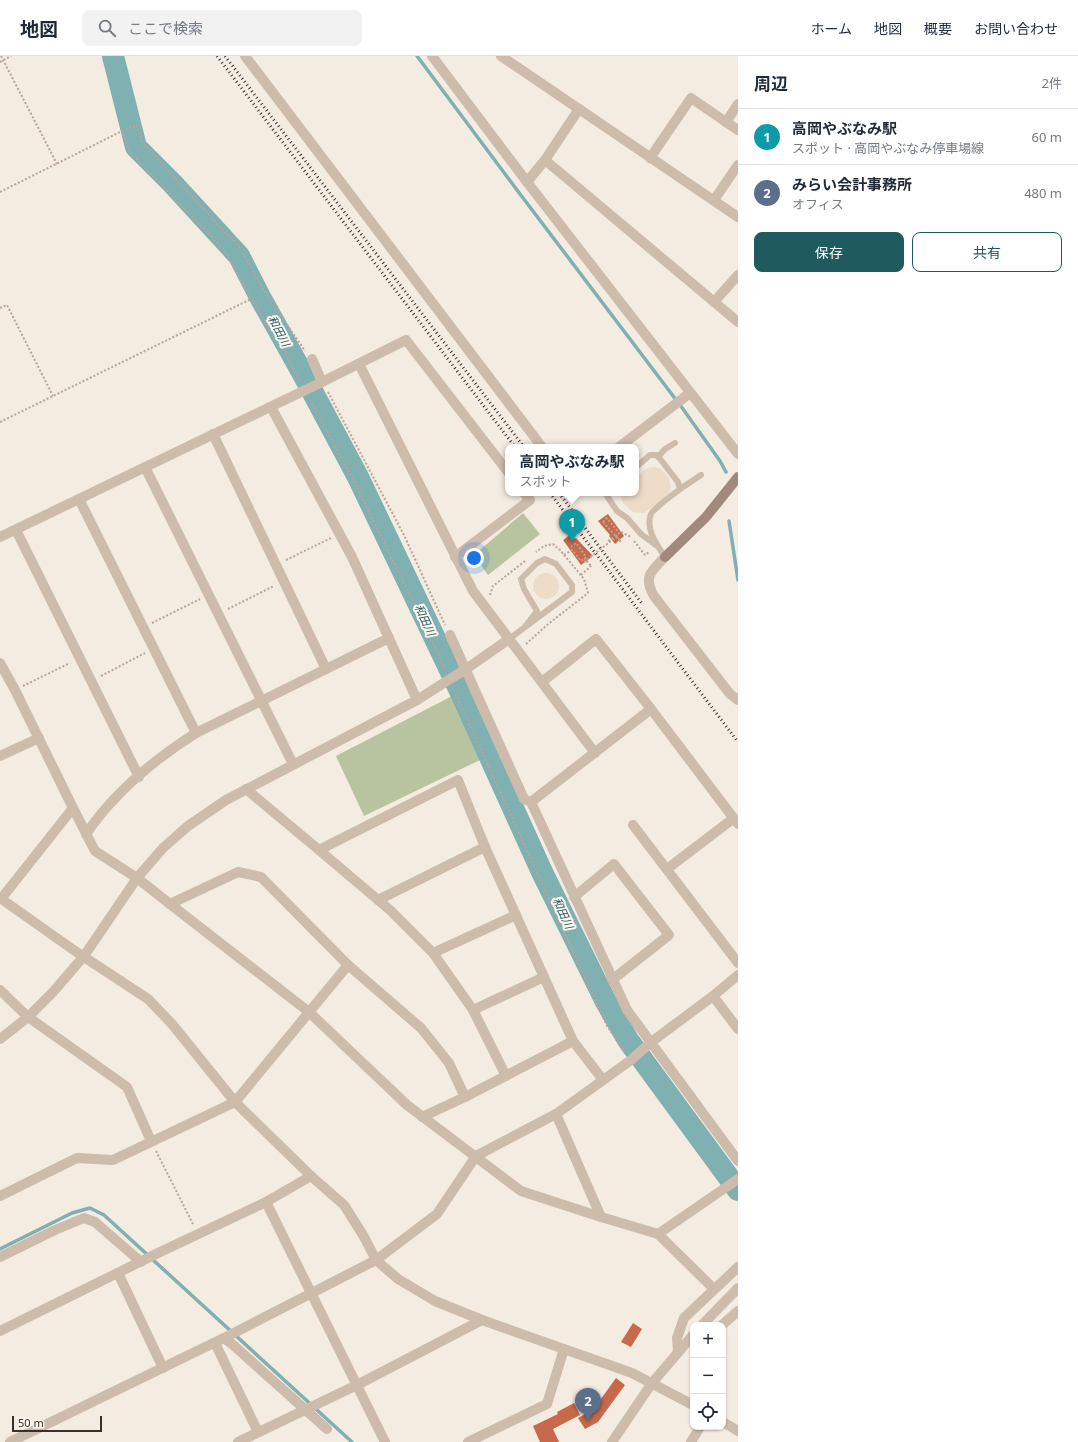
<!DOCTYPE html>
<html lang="ja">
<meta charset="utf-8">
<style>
body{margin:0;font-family:"Noto Sans","Noto Sans JP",sans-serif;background:#f2f2f3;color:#1f2937}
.controls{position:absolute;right:12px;bottom:12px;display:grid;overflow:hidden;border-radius:8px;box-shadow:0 1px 3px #0004}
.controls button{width:36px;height:36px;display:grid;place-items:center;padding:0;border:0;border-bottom:1px solid #e0e1e3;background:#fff;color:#1f2937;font:20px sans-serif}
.scale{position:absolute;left:12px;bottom:10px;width:90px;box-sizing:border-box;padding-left:4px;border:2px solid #3b302b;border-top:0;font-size:11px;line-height:14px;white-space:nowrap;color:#3b302b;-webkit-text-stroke:3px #fbf5ee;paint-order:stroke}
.you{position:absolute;left:474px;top:502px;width:14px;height:14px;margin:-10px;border:3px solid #fff;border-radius:50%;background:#1a73e8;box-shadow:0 0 0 6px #1a73e833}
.badge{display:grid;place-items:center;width:26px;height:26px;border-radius:50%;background:#1f5a5e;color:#fff;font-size:13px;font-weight:700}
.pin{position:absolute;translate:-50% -33px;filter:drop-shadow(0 1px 2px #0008)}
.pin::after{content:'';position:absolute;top:21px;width:14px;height:12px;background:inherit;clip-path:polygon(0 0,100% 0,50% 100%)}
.popup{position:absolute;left:505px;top:388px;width:134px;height:52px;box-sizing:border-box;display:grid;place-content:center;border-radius:8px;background:#fff;filter:drop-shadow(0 1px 3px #0005);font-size:13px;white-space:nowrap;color:#747a83}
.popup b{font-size:15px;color:#1f2937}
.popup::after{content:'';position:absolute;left:50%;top:100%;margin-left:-8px;border:8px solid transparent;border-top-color:#fff}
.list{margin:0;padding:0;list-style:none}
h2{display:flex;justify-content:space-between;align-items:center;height:52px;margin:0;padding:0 16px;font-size:17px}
h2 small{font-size:13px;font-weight:400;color:#747a83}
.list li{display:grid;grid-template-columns:26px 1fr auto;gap:12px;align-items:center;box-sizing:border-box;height:56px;padding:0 16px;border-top:1px solid #e0e1e3}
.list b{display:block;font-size:15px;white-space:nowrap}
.list p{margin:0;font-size:13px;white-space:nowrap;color:#747a83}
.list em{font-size:13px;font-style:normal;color:#747a83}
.actions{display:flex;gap:8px;padding:12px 16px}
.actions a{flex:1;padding:9px 0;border:1px solid #1f5a5e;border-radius:8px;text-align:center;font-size:14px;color:#1f5a5e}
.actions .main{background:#1f5a5e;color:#fff}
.icon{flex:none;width:22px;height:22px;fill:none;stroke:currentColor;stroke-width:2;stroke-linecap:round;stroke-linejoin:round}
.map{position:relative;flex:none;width:738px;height:1386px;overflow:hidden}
header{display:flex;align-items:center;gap:24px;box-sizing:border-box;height:56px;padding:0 20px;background:#fff;border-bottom:1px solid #e0e1e3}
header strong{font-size:19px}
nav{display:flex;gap:22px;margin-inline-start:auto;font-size:14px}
.search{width:280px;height:36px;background:#f2f2f3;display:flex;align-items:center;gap:10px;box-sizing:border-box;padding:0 14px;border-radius:8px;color:#747a83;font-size:15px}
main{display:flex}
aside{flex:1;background:#fff}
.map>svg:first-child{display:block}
.green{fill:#b8c4a0}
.plaza{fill:#ecdcc8}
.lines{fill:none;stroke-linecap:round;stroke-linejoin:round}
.stream{stroke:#7fb0b2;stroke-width:3.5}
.river{stroke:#7fb0b2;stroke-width:22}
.building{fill:#c8694b}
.path{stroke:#b9a596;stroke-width:2;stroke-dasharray:2 2;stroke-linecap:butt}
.service{stroke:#cdbbac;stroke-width:6}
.minor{stroke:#cdbbac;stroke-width:10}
.tertiary{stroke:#cdbbac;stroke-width:10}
.secondary{stroke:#a18a7d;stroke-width:10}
.rail{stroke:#3b302b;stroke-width:3;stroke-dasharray:1 3;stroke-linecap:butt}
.path-bridge{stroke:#b9a596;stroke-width:2;stroke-dasharray:2 2;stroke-linecap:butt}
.labels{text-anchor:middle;stroke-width:4;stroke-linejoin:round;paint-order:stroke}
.water-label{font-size:11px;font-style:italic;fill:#1f5a5e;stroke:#fbf5ee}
</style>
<header>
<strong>地図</strong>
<div class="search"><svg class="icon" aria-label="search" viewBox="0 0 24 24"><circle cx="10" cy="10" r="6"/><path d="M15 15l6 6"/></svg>ここで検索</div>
<nav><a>ホーム</a><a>地図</a><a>概要</a><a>お問い合わせ</a></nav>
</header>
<main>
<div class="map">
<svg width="738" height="1386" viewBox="0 0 738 1386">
<rect width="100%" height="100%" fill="#f4ebe1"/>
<g class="green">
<polygon points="523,457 540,478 488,519 474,499"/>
<polygon points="452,640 482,703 364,760 336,700"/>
</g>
<g class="plaza">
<polygon points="656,411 662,414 669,422 671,432 669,437 664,442 644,457 633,456 623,447 621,442 621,437 636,437 636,421 647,412"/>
<circle cx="546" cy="530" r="13"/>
</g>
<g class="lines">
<g class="stream">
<polyline points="417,0 517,134 683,353 720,405 726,416"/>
<polyline points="729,465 738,524"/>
<polyline points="0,1193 72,1157 90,1152 104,1159 352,1386"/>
</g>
<polyline class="river" points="113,0 136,91 172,127 239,200 260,241 303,318 358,421 461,637 542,816 605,944 628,984 738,1134"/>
</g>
<g class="building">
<polygon points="608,458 624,480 615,488 609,480 610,479 598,465"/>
<polygon points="570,479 574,483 576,482 593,500 581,509 563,484"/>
<polygon points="633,1267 642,1273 631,1291 621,1286"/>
<polygon points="616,1322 625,1329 598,1366 585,1373 578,1362 593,1354"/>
<polygon points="574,1347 580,1359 553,1373 559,1386 540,1386 533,1370 558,1358 557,1356"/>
</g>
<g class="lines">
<g class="path">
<polyline points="1,0 57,108"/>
<polyline points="0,6 11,0"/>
<polyline points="122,75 137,69 142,86 218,169 239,190 265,236 305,295"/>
<polyline points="0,136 122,75 129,95 225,195 251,243"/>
<polyline points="0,252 7,249 53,340"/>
<polyline points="328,336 404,479 445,569"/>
<polyline points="310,344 358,433 426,572 445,613"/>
<polyline points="0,366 251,243 284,294 300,326"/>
<polyline points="603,466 607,462 619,477"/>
<polyline points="616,479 621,486"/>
<polyline points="608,485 621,476 631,481"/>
<polyline points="634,485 645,499 649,496"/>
<polyline points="571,491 576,487 586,501"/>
<polyline points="564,499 572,494 581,505 588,500"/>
<polyline points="584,502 591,510"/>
<polyline points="286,504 331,482"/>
<polyline points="581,519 591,510"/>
<polyline points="490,539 493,530 525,505"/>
<polyline points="228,553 274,530"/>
<polyline points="152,567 200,543"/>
<polyline points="526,588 547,569 588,537 584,523 560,494 553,488 544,490 536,496"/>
<polyline points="101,620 145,597"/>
<polyline points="23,630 70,607"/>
<polyline points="454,634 607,970 625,996"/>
<polyline points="156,1095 193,1168"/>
</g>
<g class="service">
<polyline points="658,401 665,393 675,387"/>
<path d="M636,411L650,399H657L678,426L680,433C674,438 654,452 651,458C645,473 657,489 665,501"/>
<polyline points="680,433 701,419"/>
<polyline points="608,437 607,440 617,455 627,462 641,478 656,489"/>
<polyline points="509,583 572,536 572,529 556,508 545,503 537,507 521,523 524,533 537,555 524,572"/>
</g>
<g class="minor">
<polyline points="245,0 542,391"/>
<polyline points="501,0 738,161"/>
<polyline points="738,48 726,66 738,74"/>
<polyline points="650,102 691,42 726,66"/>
<polyline points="545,104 738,266"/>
<polyline points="527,126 545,104 579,53"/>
<polyline points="714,144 738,109"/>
<polyline points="714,246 738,219"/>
<polyline points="312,303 322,326"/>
<polyline points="359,308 473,535 595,697"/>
<polyline points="271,351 352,501 417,644"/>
<polyline points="213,378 326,613"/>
<polyline points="619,391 690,337"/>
<polyline points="145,411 293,708"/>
<polyline points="79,443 196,677"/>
<polyline points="16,474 139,721"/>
<polyline points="0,481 322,326 406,284 508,416"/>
<polyline points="455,501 530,444 524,437"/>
<path d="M665,501C651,515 643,521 654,540L730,638L738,644"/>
<polyline points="450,579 524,743 531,746 627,954 738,1105"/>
<polyline points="0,607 15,634 73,752 95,795 137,822 170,848 238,816 261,821 348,909 421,972 449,1007 465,1041 422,1061"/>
<polyline points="542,626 596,583 651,653 738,768"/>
<polyline points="0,700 39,682"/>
<polyline points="246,733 319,794"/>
<polyline points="531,746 651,653"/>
<polyline points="633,769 738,907"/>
<path d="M86,778C114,737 155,703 196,677L389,582"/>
<polyline points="667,813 734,762"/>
<polyline points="574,841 614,808 669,879 612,924"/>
<polyline points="0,842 75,895 148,943 172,968 235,1046 311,1120 344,1149 363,1179 376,1204 398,1223 435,1245 482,1264 632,1317 693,1349"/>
<polyline points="1,843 73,752"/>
<polyline points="378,844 485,791"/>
<polyline points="170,848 309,956 407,1049 521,1135 601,1161 658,1178 738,1123"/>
<polyline points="433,897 516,859"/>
<polyline points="0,934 28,961 127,1031 151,1085"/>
<polyline points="713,940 738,973"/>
<polyline points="473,954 544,921"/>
<polyline points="0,983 28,961 53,936 84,900 137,822 163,792 188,770 226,744 417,644 469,611 509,583"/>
<polyline points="573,985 603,1024"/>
<polyline points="465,1041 573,985 485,791 458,724 319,794 390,854 433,897 473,954 506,1020"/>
<polyline points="556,1058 601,1161"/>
<polyline points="0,1140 77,1102 113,1104 235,1046 348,909"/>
<polyline points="266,1146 385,1386"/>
<polyline points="658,1178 714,1233"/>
<polyline points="0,1201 55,1174 84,1162 95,1166 141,1206"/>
<polyline points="118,1217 163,1312"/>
<polyline points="722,1269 738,1255"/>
<polyline points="0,1275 158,1197 266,1146 311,1120"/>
<polyline points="224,1282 232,1288 327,1373"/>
<polyline points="215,1287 258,1376"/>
<polyline points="678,1296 677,1282 684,1262 738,1211"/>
<polyline points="723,1366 738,1375"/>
<polyline points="10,1386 228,1280 376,1204 437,1158 476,1100 556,1058 631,1004 650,987 713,940 738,919"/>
<polyline points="238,1386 357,1329 482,1264"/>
<polyline points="468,1386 547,1348 564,1293"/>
<polyline points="691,1386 700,1371"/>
</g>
<g class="tertiary">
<polyline points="432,0 527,126 738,398"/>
<polyline points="702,1269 738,1232"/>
<polyline points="612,1386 652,1327 693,1279"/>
</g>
<polyline class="secondary" points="665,501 706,461 738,421"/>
<g class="rail">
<polyline points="217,0 515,391"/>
<polyline points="225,0 524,391"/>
<polyline points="550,437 738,686"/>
<polyline points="559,437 643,549"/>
</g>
<g class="path-bridge">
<polyline points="603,466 621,486"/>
<polyline points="584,506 616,481"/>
</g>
</g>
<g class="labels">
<g class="water-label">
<text transform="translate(279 275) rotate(62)" y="4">和田川</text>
<text transform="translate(425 564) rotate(65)" y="4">和田川</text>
<text transform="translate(563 857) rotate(65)" y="4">和田川</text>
</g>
</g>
</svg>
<div class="controls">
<button>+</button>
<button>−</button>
<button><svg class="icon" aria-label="locate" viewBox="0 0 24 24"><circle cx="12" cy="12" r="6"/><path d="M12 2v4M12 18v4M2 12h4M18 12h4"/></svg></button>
</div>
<div class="scale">50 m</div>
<div class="you"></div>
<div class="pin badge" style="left:572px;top:486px;background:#0f9aa8">1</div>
<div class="popup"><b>高岡やぶなみ駅</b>スポット</div>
<div class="pin badge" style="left:588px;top:1365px;background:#5c6f8a">2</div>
</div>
<aside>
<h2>周辺<small>2件</small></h2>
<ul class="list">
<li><span class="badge" style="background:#0f9aa8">1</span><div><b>高岡やぶなみ駅</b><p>スポット · 高岡やぶなみ停車場線</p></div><em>60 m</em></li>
<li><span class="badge" style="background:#5c6f8a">2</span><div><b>みらい会計事務所</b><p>オフィス</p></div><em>480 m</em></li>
</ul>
<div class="actions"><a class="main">保存</a><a>共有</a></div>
</aside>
</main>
